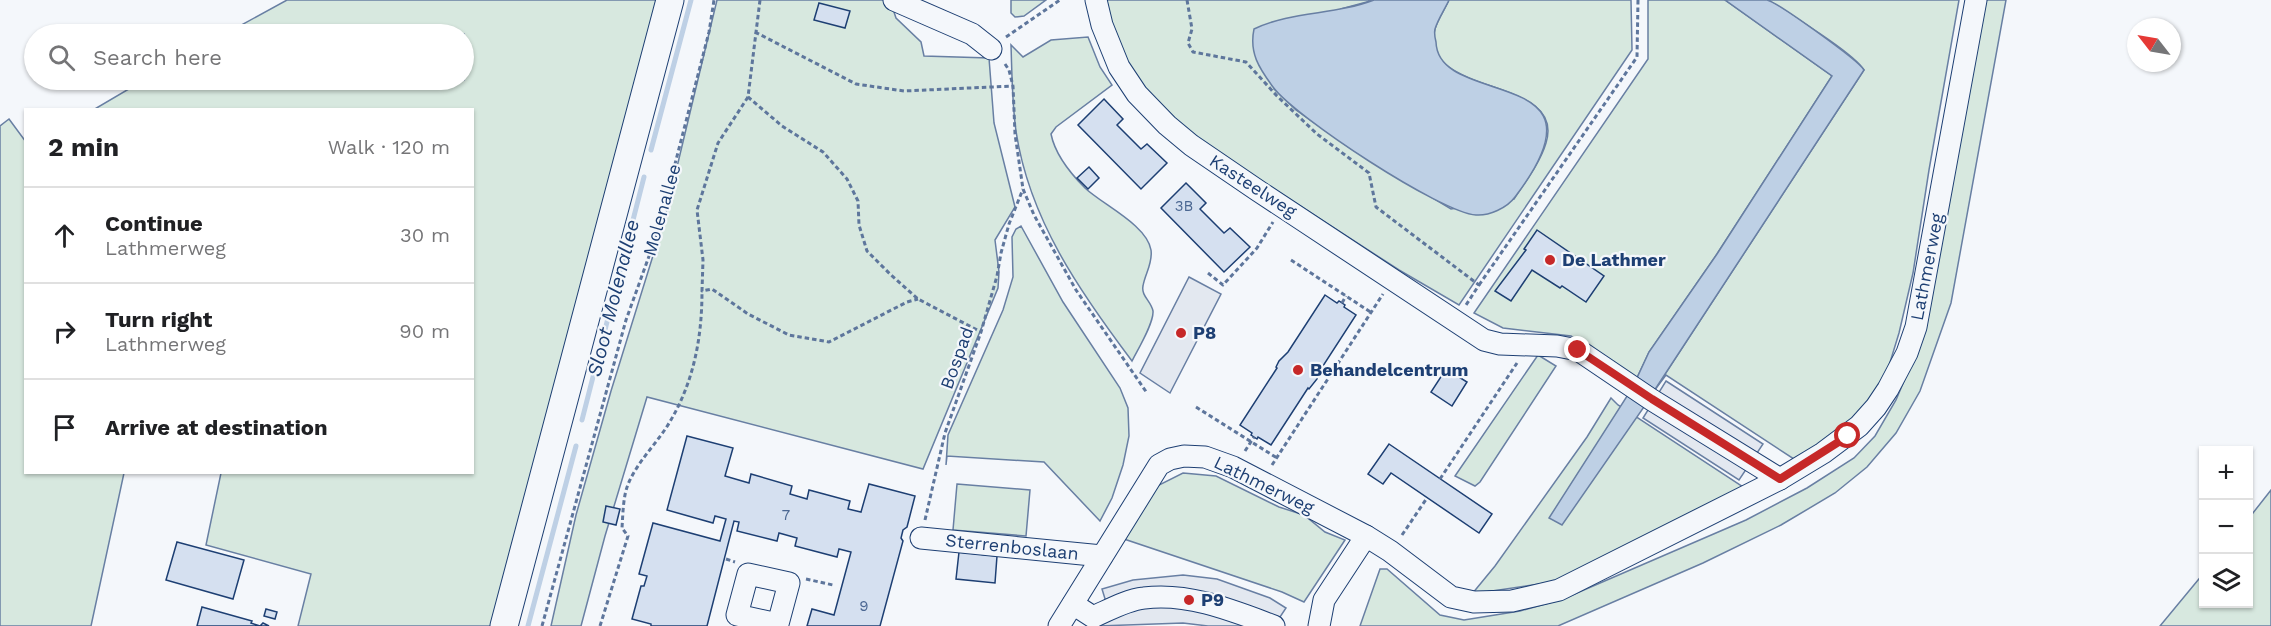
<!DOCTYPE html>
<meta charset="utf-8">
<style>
body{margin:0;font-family:"Work Sans",sans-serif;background:#f2f2f2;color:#202124}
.controls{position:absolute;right:18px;bottom:18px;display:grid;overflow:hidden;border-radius:0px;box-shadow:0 2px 4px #0004}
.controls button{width:54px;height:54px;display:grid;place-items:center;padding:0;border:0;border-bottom:2px solid #e0e0e0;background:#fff;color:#202124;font:30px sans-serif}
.compass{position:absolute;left:2127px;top:18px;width:54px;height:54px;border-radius:50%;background:#fff;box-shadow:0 2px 4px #0004;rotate:301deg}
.stop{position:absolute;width:18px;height:18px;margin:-14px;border:4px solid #c62828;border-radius:50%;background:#fff}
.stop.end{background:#c62828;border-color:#fff;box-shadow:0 2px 6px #0008}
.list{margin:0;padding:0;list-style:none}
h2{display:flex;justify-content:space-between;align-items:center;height:78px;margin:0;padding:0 24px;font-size:26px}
h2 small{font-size:20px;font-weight:400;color:#757577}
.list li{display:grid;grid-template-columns:39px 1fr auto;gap:18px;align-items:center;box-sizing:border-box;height:96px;padding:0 24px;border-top:2px solid #e0e0e0}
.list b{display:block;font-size:22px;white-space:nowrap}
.list p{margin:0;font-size:20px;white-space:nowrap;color:#757577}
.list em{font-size:20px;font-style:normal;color:#757577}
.icon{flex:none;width:33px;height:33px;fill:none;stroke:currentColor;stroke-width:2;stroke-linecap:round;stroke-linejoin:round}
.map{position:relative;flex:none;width:2271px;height:626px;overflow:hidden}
.search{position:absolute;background:#fff;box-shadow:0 2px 4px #0004;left:24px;top:24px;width:450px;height:66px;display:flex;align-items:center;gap:15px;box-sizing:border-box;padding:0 21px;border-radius:33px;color:#757577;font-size:22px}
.panel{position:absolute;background:#fff;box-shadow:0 2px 4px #0004;left:24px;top:108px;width:450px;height:366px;border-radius:0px}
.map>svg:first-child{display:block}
.green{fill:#d7e8df;stroke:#687fa3;stroke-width:1.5}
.parking{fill:#e3e8f0;stroke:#687fa3;stroke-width:1.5}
.water{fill:#bed0e5;stroke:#687fa3;stroke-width:1.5}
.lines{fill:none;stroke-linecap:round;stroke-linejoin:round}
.stream{stroke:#bed0e5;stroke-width:5}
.building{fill:#d5e0f0;stroke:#1d3f73;stroke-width:1.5}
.minor-casing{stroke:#1d3f73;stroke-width:23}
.major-casing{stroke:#1d3f73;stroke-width:29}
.path{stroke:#5e769c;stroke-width:3;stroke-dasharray:4.5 3;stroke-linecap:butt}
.minor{stroke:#f4f7fb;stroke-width:21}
.major{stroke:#f4f7fb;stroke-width:27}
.route{stroke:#c62828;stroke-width:8}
.poi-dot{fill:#c62828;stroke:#f4f7fb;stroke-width:2}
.labels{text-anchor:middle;stroke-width:4.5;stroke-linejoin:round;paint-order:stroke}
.number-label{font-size:15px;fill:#4b6792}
.street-label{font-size:18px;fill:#1d3f73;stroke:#f4f7fb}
.poi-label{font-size:18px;font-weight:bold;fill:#1d3f73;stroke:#f4f7fb;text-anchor:start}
.water-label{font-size:20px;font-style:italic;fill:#1d3f73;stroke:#f4f7fb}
</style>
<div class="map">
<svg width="2271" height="626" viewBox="0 0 2271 626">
<rect width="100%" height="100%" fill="#f4f7fb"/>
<g class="green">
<polygon points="287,0 657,0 492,626 298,626 311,574 206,545 221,473 472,472 472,110 93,110 144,80 464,80 464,34 225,34"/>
<polygon points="717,0 890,0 896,18 921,42 924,56 989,58 994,123 1015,207 995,240 999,272 998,288 923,469 647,397 605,536 581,626 551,626 576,515 611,391 665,217"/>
<polygon points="1011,0 1046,0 1024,16 1015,17 1011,13"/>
<path d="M1101,0H1374L1341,9L1274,89L1296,110L1353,150L1451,209L1514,199C1525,182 1540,163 1546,143C1567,75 1418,98 1435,29C1438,19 1445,9 1449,0H1631L1632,50L1459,305L1399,270L1194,137L1134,78Z"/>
<polygon points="1648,0 1725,0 1832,76 1717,254 1649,352 1636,380 1571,336 1503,328 1474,313 1648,59"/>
<path d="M1768,0H1959L1929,170L1913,273L1899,333L1884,382L1864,411L1800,463L1666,375L1654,391L1864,70C1854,53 1788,13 1768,0Z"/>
<polygon points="1983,0 2006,0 1951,303 1920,391 1896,433 1867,467 1835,493 1781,525 1703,563 1558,626 1360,626 1380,569 1387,569 1440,615 1464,620 1520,611 1563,599 1746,520 1807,488 1854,458 1875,436 1896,400 1910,367"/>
<path d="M1088,37L1100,67L1112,85L1056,127L1051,134C1055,154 1071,174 1085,188C1103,205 1147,225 1151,250C1153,263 1145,274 1143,286C1141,296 1151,301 1153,311C1154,323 1138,349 1132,361C1080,292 1029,219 1016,131C1012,103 1012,74 1011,45L1023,57L1051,40Z"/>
<polygon points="9,119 26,142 26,472 124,473 91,626 0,626 0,126"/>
<polygon points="1021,226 1063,302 1120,388 1128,408 1129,436 1123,465 1112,498 1100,521 1044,462 947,456 946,465 948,435 1003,310 1013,277 1012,237 1016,229"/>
<polygon points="1538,355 1556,366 1480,482 1475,486 1455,476"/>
<polygon points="1611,398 1618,405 1754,494 1553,582 1472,594 1495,566 1587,437"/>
<polygon points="1183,473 1216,476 1279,507 1304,515 1325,532 1345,540 1304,602 1282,592 1124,539 1152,492 1159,485"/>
<polygon points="957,484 1030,490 1026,536 953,530"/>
<polygon points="2271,490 2271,626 2160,626 2203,574 2204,604 2248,604 2249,518"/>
</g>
<g class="parking">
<polygon points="1189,277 1221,294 1170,393 1140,373"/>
<polygon points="1666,381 1763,444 1739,480 1643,418"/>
<polygon points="1183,575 1217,579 1270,598 1286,608 1274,626 1208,626 1183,623 1098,626 1106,602 1102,589 1133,580"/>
</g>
<g class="water">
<path d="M1374,0H1449C1445,9 1438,19 1435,29C1434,33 1435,38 1436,42C1438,110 1618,62 1515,197C1507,208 1489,216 1476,215C1441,213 1295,117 1273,87C1259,68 1249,53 1254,29C1291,11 1335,15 1374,0Z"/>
<path d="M1725,0C1738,0 1754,0 1767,0C1777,2 1858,60 1864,70L1654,391L1636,380L1649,352L1717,254L1832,76Z"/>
<polygon points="1629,393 1646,404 1562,525 1549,518"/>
</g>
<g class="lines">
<g class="stream">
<polyline points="651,150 691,0"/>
<polyline points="582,420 644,177"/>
<polyline points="528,626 576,446"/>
</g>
</g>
<g class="building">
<polygon points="819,3 850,11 845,28 814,20"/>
<polygon points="1104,99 1123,119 1117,125 1141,149 1147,144 1167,163 1141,189 1078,125"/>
<polygon points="1089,167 1099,178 1088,189 1077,178"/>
<polygon points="1186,183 1206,203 1200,209 1224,233 1230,228 1250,247 1224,272 1161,208"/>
<polygon points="1537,230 1604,276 1586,302 1562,286 1560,288 1532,270 1511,301 1495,291 1526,250 1524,249"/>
<polygon points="1325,295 1337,303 1339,301 1345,305 1344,307 1356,315 1319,372 1317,379 1309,389 1308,388 1271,445 1258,437 1257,439 1251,435 1252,433 1240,425 1277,368 1276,367 1279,361 1288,352"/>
<polygon points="1446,369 1467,382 1452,406 1431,392"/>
<polygon points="687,436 733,448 725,476 749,483 751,474 792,486 790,494 807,499 809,490 850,501 848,509 861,512 869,484 915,496 907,527 903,530 901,538 903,541 880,626 807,626 812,609 834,615 851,552 839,549 837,557 795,546 797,538 779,533 777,541 737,531 739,522 734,521 707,626 651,626 651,624 632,619 641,586 644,586 647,576 639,574 653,523 720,541 726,519 715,516 713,523 667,510"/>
<polygon points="1389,444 1492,514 1479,533 1391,473 1383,484 1368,474"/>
<polygon points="606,506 620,509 616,525 603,522"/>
<polygon points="177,542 244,560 233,599 166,580"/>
<polygon points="959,552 997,556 995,583 956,579"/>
<polygon points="202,607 252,621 251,623 260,626 263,623 269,626 197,626"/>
<polygon points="266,609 277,612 275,619 264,616"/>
</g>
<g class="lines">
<defs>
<g id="minor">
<polyline points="894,0 972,34 991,49"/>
<polyline points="1096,0 1102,25 1119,67 1137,94 1167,125 1191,145 1257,190 1484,340 1500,344 1557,346 1578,350 1652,400 1780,479"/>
<polyline points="921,538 1102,556"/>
<polygon points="748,574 789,583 778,624 737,615"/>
<path d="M1073,604L1093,617C1109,610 1126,600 1144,598C1188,592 1234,611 1274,626"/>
<polyline points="1059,626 1159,465 1170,459 1184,456 1205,457 1233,467 1366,536 1390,551 1451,597 1474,602 1512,601 1559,590 1780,479 1823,453 1859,426 1876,407 1888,389 1907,353 1916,327 1976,0"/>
<polyline points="1319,626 1324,600 1366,536"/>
</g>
<polyline id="major" points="504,626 670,0"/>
</defs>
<use href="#minor" class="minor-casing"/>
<use href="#major" class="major-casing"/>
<g class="path">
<polyline points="760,0 748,97 782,126 823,152 847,179 858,201 859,225 867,251 891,275 918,299 981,332"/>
<polyline points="1187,0 1192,29 1188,43 1193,52 1246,62 1277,96 1317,134 1369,173 1376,207 1479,285 1466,305"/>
<polyline points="755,32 856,84 904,91 1013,86"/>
<polyline points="1006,37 1060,0"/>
<polyline points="1005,64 1009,70 1013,86 1015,134 1023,189 1034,215 1076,290 1147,393"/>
<polyline points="748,97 718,143 697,210 703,260 702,291 712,289 748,314 789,335 829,342 907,302 918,299"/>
<polyline points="1291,260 1372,313"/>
<polyline points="1208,273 1223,285 1257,248 1273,222"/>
<polyline points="1479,285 1637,57 1638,0"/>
<polyline points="1342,303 1346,296"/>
<polyline points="1196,407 1277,458"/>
<polyline points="1245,451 1254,437"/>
<polyline points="1272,465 1383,294"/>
<polyline points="1440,479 1517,363"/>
<polyline points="925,520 945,433 981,332 997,276 1001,253 1009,224 1023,189"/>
<polyline points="1402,535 1427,498"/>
<polyline points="726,559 735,562"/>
<polyline points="806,579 833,585"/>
<polyline points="542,626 626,320 657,234 709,32 714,0"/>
<path d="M600,626L628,536L622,528C623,513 623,495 629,482C638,462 654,446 666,428C693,386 702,340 702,291"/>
</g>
<use href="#minor" class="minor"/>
<use href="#major" class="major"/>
</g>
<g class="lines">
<polyline class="route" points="1578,350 1652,399 1780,479 1848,436"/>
</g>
<g class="poi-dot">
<circle cx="1550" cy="260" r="6"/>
<circle cx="1181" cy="333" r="6"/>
<circle cx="1298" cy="370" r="6"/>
<circle cx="1189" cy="600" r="6"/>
</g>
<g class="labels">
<g class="number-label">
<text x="1184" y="211">3B</text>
<text x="786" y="520">7</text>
<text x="864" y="611">9</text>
</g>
<g class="street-label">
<text transform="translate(1253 186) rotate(33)" y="6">Kasteelweg</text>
<text transform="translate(662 210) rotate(-74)" y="6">Molenallee</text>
<text transform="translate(1927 267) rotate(-79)" y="6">Lathmerweg</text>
<text transform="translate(957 358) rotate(-70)" y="6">Bospad</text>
<text transform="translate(1264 485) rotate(26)" y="6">Lathmerweg</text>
<text transform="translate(1012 547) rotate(6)" y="6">Sterrenboslaan</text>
</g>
<g class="poi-label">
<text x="1562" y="266">De Lathmer</text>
<text x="1193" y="339">P8</text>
<text x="1310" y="376">Behandelcentrum</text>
<text x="1201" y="606">P9</text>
</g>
<g class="water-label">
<text transform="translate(613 298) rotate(-76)" y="7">Sloot Molenallee</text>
</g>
</g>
</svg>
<div class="controls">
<button>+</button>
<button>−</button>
<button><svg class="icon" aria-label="layers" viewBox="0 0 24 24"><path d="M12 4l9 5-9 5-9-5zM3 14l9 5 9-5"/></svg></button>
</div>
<svg class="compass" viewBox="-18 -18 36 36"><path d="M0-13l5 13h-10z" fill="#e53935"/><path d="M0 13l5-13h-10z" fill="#757577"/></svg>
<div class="stop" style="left:1848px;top:436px"></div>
<div class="stop end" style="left:1578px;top:350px"></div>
<div class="search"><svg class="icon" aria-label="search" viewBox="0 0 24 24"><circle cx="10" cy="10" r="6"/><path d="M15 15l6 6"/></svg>Search here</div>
<section class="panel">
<h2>2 min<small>Walk · 120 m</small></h2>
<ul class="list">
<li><svg class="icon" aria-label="ahead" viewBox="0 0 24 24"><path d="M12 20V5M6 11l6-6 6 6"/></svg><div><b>Continue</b><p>Lathmerweg</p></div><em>30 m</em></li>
<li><svg class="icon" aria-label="right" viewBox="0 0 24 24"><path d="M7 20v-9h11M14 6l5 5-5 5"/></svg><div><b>Turn right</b><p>Lathmerweg</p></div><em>90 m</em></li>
<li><svg class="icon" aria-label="arrive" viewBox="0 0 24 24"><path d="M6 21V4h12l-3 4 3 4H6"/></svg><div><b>Arrive at destination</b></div></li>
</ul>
</section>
</div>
